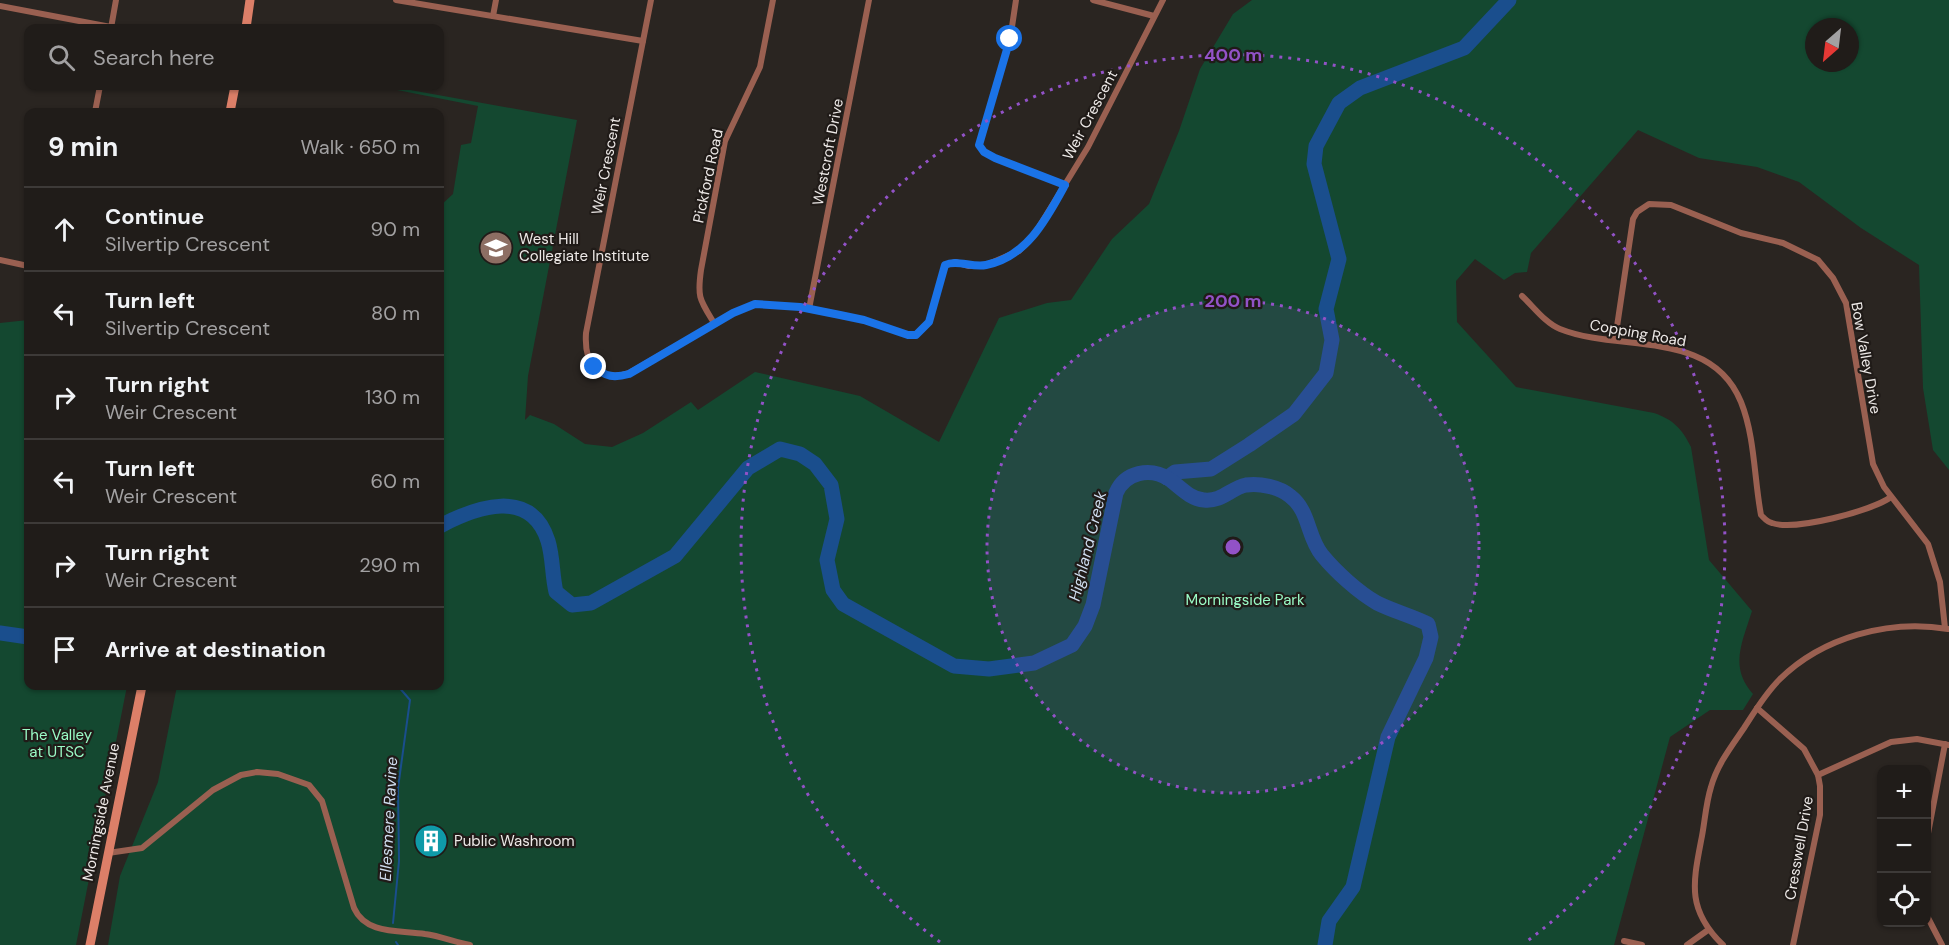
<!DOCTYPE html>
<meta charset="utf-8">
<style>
body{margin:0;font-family:"DM Sans",sans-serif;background:#2d2926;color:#f1f3f6}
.controls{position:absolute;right:18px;bottom:18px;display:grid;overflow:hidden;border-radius:12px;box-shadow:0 2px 4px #0004}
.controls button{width:54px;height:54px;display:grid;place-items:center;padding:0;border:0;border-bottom:2px solid #3d3a38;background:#201c19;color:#f1f3f6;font:30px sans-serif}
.compass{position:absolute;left:1805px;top:18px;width:54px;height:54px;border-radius:50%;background:#201c19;box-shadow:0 2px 4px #0004;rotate:208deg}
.stop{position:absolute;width:18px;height:18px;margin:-14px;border:4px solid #1a73e8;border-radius:50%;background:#fff}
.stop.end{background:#1a73e8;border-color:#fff;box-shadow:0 2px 6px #0008}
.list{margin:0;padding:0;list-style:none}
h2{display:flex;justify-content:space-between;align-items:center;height:78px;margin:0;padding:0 24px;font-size:26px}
h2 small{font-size:20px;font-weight:400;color:#a2a1a2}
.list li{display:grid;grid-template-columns:39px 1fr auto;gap:18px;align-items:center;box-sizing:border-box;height:84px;padding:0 24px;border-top:2px solid #3d3a38}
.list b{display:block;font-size:22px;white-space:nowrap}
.list p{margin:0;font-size:20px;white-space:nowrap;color:#a2a1a2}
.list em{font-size:20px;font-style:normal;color:#a2a1a2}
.icon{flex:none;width:33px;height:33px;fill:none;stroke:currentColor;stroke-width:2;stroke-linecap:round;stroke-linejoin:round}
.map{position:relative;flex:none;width:1949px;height:945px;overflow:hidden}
.search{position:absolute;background:#201c19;box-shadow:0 2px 4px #0004;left:24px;top:24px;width:420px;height:66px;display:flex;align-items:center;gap:15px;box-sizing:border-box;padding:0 21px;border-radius:12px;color:#a2a1a2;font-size:22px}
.panel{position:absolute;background:#201c19;box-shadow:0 2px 4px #0004;left:24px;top:108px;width:420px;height:582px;border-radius:12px}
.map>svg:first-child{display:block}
.green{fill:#144830;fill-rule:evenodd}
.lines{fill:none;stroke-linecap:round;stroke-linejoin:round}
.stream{stroke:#1a4e8d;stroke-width:2}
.river{stroke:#1a4e8d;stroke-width:15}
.minor{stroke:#9a6051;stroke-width:6}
.secondary{stroke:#dc7f68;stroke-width:9}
.route{stroke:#1a73e8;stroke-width:8}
.ring{fill:none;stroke:#9252c7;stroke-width:3;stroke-dasharray:3 6}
.labels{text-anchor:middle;stroke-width:4.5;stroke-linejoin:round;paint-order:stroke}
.street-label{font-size:15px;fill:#ede9e7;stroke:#201b18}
.poi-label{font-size:15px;fill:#ede9e7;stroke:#201b18;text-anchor:start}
.park-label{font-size:15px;fill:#9afbc6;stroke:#201b18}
.water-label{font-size:16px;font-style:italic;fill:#d0def0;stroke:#201b18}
.centre{fill:#9252c7;stroke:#201b18;stroke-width:3}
.ring-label{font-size:18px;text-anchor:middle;font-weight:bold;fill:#9252c7;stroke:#201b18;stroke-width:4.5;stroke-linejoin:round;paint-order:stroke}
</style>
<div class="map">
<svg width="1949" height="945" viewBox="0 0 1949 945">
<rect width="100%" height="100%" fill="#2a2521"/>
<g class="green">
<path d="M1252,0H1949V470L1933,450L1923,388L1919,265L1861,228L1799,182L1757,167L1699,158L1638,130L1531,253L1527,272L1515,273L1504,280L1475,259L1456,281L1457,322L1516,387L1654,413C1674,420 1682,429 1691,447L1709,560L1752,611C1742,643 1729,667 1753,694L1743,710H1710L1670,737L1614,945H108L120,876L158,782L177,686H440V206L453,194L461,145L471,143L478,106L387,88L388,86L577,120L528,376L525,420L530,415L554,424L585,444L612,447L643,433L691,402L698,410L755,372L860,396L939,442L999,318L1047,303L1071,300L1112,239L1149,204L1179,131L1200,69L1233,14ZM1814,27H1850V63H1814Z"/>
<polygon points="28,320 28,686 127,686 76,945 0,945 0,323"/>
</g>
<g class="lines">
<g class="stream">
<polyline points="393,923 399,861 398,788 410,700 398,686"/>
<polyline points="396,942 398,945"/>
</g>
<g class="river">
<polyline points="1167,478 1175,472 1211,469 1249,445 1294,414 1326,373 1332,340 1326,309 1339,259 1314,164 1316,146 1339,103 1360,88 1464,48 1509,0"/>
<path d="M440,526C476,507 531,487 548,541C553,557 552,575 556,592L572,605L591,603L675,556L748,468L780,449L800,454L815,464L831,485L837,519L827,560L833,590L843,604L954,666L989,669L1034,663L1072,645L1085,626L1093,605L1116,493C1125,472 1150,467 1169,479C1180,487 1190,499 1204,500C1222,502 1231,488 1246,485C1260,483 1279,487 1290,496C1310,511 1307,537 1322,555C1336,572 1358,592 1377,603C1393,611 1412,616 1428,624L1431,637L1426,658L1388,737L1353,887L1329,921L1325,945"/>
<polyline points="0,633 28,637"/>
</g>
<g class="minor">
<polyline points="396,0 643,41"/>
<path d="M651,0L586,333C584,363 597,383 629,373L733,313L755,304L800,307L840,315L864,320L908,335H916L929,322L945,265L955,262L969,266L986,265L1019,251L1034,235L1088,147L1163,0"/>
<polyline points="1016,0 1010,40 979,145 984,152 995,158 1066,185"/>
<polyline points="1093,0 1154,16"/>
<polyline points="0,6 116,28"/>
<polyline points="493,16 496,0"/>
<polyline points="111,28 116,0"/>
<polyline points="95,112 100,86"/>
<polyline points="0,260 28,266"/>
<path d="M1522,296C1533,306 1545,323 1560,329C1620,353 1711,328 1741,402C1755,437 1754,478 1761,515C1765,519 1767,522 1772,523C1795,531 1872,511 1891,497"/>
<polyline points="809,309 869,0"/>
<path d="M714,323C700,300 697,298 701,270L725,141L760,67L773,0"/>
<polyline points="1615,340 1633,219 1637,212 1649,204 1671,205 1741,233 1783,243 1818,260 1833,278 1846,303 1873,464 1884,487 1928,544 1940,582 1945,628"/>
<polyline points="1757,708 1804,749 1818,775 1820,786 1820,815 1793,945"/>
<polyline points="1818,775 1891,742 1917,739 1949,745"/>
<polyline points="1926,844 1945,744"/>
<path d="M108,853L142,848L213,790L241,775L257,772L278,774L309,785L322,801L354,908C366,935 400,930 425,934C440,936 455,942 470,945"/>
<polyline points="1926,914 1942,945"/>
<polyline points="1624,941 1642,945"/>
<polyline points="1687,945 1708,930"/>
<path d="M1723,945C1686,909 1693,883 1702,836C1705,820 1706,803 1711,787C1717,765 1731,747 1744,728C1755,711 1765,694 1779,680C1822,637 1889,619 1948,629"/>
</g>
<g class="secondary">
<polyline points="246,28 250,0"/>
<polyline points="230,112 235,86"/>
<polyline points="90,945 142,686"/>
</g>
</g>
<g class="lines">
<path class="route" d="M594,367C606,377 614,378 629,374L733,313L755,304L800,307L840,315L864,320L908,335H916L929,322L945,265C957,259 972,268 986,265C1027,257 1047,218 1065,185L995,158L984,152L979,145L1010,39"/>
</g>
<circle cx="1233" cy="547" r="246" fill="#9252c7" fill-opacity=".12"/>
<g class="ring">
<circle cx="1233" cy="547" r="246"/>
<path d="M940 942A492 492 0 1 1 1526 942"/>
</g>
<defs>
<symbol id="school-disc" viewBox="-11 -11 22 22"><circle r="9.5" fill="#8d6e63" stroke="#201b18"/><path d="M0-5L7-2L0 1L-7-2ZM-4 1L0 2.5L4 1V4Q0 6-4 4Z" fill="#fff"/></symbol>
<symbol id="building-disc" viewBox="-11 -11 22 22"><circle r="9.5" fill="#0f9aa8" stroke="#201b18"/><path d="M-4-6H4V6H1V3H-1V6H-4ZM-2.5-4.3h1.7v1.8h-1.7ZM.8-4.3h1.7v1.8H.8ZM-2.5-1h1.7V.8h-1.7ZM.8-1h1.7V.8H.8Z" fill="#fff"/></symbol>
</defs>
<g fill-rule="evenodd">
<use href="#school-disc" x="477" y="229" width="38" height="38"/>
<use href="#building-disc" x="412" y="822" width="38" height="38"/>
</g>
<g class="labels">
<g class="street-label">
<text transform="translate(1090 115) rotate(-62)" y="5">Weir Crescent</text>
<text transform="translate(828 152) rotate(-79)" y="5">Westcroft Drive</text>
<text transform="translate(606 166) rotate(-79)" y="5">Weir Crescent</text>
<text transform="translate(708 176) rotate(-78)" y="5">Pickford Road</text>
<text transform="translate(1638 333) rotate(10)" y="5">Copping Road</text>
<text transform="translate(1866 358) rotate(80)" y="5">Bow Valley Drive</text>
<text transform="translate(101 812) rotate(-79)" y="5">Morningside Avenue</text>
<text transform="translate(1799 848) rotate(-80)" y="5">Cresswell Drive</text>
</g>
<g class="poi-label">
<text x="519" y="244">West Hill<tspan x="519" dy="17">Collegiate Institute</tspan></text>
<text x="454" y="846">Public Washroom</text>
</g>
<g class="park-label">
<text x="1245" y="605">Morningside Park</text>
<text x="57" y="740">The Valley<tspan x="57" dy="17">at UTSC</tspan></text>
</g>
<g class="water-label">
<text transform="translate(1087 546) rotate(-76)" y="6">Highland Creek</text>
<text transform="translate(388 819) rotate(-87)" y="6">Ellesmere Ravine</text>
</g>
</g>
<circle cx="1233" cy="547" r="9" class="centre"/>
<g class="ring-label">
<text x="1233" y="61">400 m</text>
<text x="1233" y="307">200 m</text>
</g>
</svg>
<div class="controls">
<button>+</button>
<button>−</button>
<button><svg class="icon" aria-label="locate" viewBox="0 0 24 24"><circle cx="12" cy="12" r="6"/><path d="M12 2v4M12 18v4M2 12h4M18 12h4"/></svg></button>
</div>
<svg class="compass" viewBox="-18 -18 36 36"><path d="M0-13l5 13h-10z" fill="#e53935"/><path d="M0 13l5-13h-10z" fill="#a2a1a2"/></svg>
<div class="stop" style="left:1010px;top:39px"></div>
<div class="stop end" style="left:594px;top:367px"></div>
<div class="search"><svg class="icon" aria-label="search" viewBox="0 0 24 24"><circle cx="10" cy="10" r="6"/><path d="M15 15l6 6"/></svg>Search here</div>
<section class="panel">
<h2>9 min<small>Walk · 650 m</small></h2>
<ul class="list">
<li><svg class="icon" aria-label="ahead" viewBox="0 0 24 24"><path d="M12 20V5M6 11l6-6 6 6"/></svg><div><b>Continue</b><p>Silvertip Crescent</p></div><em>90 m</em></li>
<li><svg class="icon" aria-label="left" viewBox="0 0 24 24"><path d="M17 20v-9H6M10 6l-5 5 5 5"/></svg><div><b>Turn left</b><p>Silvertip Crescent</p></div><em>80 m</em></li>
<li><svg class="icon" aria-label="right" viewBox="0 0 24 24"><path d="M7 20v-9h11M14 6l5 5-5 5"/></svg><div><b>Turn right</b><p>Weir Crescent</p></div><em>130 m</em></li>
<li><svg class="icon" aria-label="left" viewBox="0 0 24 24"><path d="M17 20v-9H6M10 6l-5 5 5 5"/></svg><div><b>Turn left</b><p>Weir Crescent</p></div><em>60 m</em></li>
<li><svg class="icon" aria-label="right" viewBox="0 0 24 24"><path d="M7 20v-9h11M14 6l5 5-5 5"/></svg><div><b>Turn right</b><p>Weir Crescent</p></div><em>290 m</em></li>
<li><svg class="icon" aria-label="arrive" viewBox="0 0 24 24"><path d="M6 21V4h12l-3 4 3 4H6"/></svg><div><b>Arrive at destination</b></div></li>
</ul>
</section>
</div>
